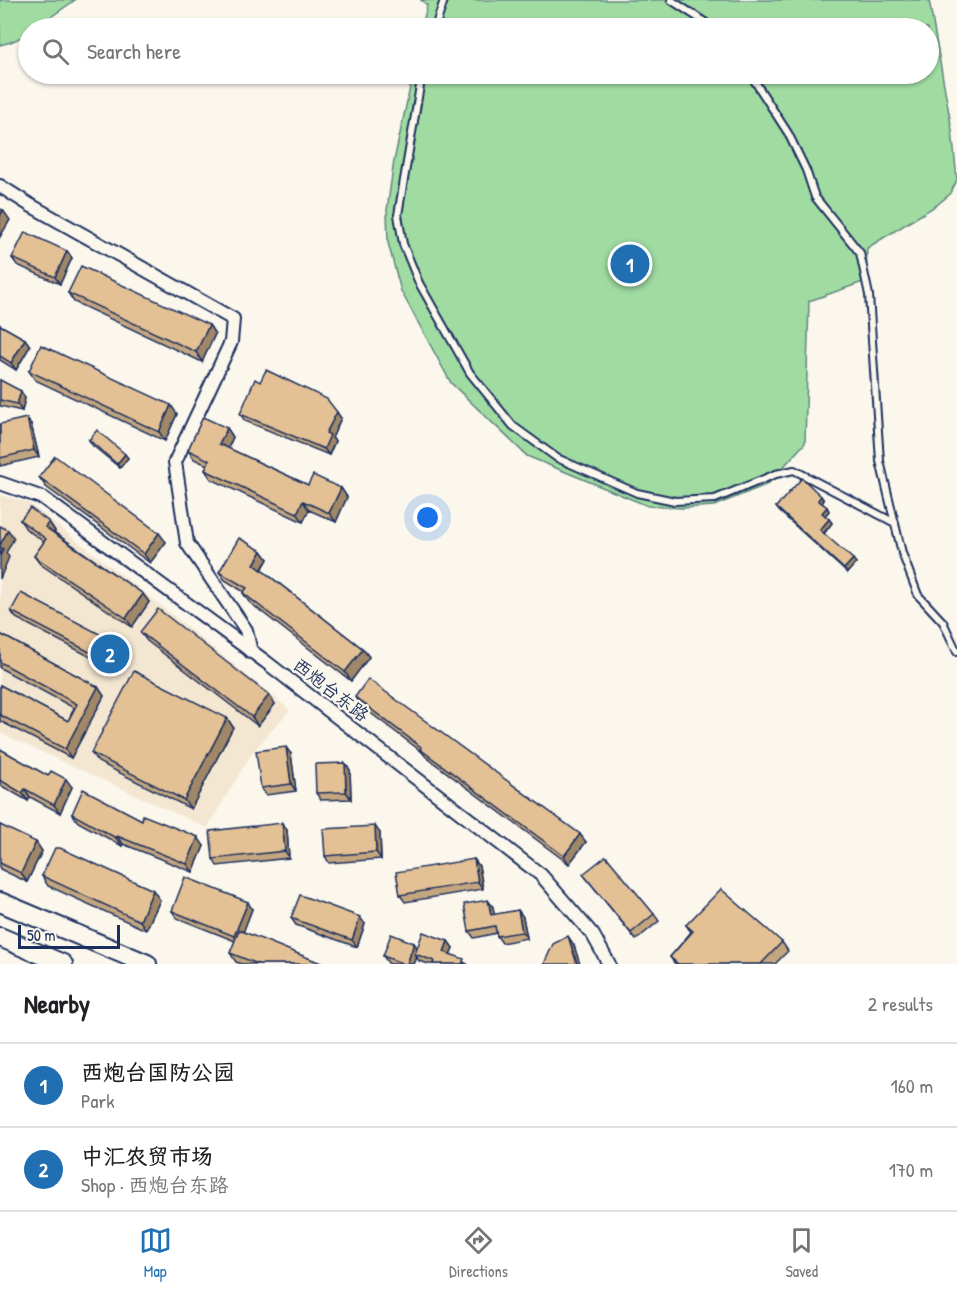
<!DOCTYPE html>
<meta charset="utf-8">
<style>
body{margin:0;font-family:"Patrick Hand","LXGW WenKai TC",sans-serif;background:#f2f2f2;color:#202124}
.scale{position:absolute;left:18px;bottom:15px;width:102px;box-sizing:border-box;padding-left:6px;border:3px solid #1b2f5e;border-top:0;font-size:16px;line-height:21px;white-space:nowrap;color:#1b2f5e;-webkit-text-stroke:4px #fbf7ec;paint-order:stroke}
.you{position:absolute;left:428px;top:518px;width:21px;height:21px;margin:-15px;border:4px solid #fff;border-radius:50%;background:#1a73e8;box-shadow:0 0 0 9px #1a73e833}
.badge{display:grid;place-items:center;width:39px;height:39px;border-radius:50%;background:#1f6fb2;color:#fff;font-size:20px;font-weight:700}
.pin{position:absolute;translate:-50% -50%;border:3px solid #fff;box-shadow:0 2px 6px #0006}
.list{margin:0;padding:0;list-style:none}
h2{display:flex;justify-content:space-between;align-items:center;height:78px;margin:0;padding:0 24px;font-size:26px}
h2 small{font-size:20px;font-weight:400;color:#757577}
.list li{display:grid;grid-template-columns:39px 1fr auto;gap:18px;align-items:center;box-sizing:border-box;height:84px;padding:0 24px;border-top:2px solid #e0e0e0}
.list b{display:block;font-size:22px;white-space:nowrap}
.list p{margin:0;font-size:20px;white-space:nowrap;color:#757577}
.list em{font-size:20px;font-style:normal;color:#757577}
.icon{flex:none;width:33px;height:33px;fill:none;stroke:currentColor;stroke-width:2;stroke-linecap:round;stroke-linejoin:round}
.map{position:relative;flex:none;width:957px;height:964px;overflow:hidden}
.search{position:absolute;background:#fff;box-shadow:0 2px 4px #0004;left:18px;right:18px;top:18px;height:66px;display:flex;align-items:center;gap:15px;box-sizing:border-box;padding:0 21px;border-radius:33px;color:#757577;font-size:22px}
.sheet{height:246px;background:#fff}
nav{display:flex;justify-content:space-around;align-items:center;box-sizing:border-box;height:84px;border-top:2px solid #e0e0e0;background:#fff;font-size:16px;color:#757577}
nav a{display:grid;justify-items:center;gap:3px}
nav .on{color:#1f6fb2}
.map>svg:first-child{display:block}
.built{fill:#f4e7d2}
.green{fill:#a0dba2;stroke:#5e8580;stroke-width:1.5}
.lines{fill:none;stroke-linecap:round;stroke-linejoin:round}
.service-casing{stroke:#1b2f5e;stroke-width:10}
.minor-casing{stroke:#1b2f5e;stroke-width:16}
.secondary-casing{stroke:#1b2f5e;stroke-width:22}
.service{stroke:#fbf7ec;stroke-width:6}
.minor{stroke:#fbf7ec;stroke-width:12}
.secondary{stroke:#fbf7ec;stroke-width:18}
.wall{fill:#c3a680;stroke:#1b2f5e;stroke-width:1.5}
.shaded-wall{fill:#9f8768;stroke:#1b2f5e;stroke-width:1.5}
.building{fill:#e3c195;stroke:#1b2f5e;stroke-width:1.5}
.labels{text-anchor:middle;stroke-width:4.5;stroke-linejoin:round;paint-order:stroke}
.street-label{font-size:18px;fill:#1b2f5e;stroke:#fbf7ec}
</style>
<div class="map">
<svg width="957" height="964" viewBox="0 0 957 964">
<rect width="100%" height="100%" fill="#fbf7ec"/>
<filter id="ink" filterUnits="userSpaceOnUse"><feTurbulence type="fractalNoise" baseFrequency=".0167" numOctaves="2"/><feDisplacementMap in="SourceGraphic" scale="12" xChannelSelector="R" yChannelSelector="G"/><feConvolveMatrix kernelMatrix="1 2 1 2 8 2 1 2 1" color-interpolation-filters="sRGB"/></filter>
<g filter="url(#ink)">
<polygon class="built" points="0,495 27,502 150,597 290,710 252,753 207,828 0,733"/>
<g class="green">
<polygon points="0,0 75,0 35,28 28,28 28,33 26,35 11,42 0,45"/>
<polygon points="421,0 929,0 952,130 957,180 950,194 937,205 867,248 866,281 809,301 805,443 768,484 714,506 682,508 648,506 527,456 451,383 401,291 388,243 387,210 394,161 413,74 928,74 928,28 422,28 427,5"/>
</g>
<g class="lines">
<defs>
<g id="service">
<polyline points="671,0 714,28"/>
<polyline points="435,28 444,0"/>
<polyline points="422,74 398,215 403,244 419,283 470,373 513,426 557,458 637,493 675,501 715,499 776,474 794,470 895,523"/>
<polyline points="750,74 788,133 806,170 815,197 860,253 869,295 880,461 902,553 918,595 943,622 957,652"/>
</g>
<g id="minor">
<polyline points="0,186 30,205 233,319 231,342 175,462 187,543 246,630 251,652"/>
<polyline points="0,483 43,498 266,662 541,875 593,935 609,964"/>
</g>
<g id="secondary">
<polyline points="0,902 147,964"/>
<polyline points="0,937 63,964"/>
</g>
</defs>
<use href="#service" class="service-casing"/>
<use href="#minor" class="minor-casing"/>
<use href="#secondary" class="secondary-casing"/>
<use href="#service" class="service"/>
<use href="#minor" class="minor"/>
<use href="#secondary" class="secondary"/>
</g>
<g class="wall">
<polygon points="67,251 72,258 60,284 17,265 12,258"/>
<polygon points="68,293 209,325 215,334 202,362 74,302"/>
<polygon points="0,325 25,339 30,346 16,370 0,360"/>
<polygon points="29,371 177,414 165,441 35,380"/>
<polygon points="0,380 25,398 22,411 0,406"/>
<polygon points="260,382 341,418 332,438 335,441 329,455 245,421 240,414"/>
<polygon points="0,424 31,424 39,457 0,466"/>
<polygon points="227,428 233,437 228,448 308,485 341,488 347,497 336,522 309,510 303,522 211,479 205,470 207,465 194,459 188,450"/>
<polygon points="89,440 128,458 120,468 92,445"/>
<polygon points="39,477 166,542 150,563 46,487"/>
<polygon points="824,500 822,503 827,507 829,511 825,516 829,519 832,523 824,534 856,563 847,573 779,511 776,507"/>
<polygon points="20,520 49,522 55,531 54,532 143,594 149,602 132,627 40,564 34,556 44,542 26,529"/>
<polygon points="262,551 268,559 262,570 363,649 369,657 351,681 249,602 243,593 244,592 225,580 219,572"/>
<polygon points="11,611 117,648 106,665 16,618"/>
<polygon points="140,632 275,704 258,726 147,641"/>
<polygon points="0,634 98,687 104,696 71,758 0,721 0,685 68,721 74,708 0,668"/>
<polygon points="355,697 586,842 569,864 426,757 422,752 360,705"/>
<polygon points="227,718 233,727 191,809 98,762 91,753"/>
<polygon points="0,749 48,776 72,787 60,813 30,797 28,801 0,785"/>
<polygon points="291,754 296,791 266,795 261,788"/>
<polygon points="345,763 350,770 351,799 321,800 316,793"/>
<polygon points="72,814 142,820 204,846 193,872 123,844 122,846 78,822"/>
<polygon points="0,825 42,851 27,882 0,869"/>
<polygon points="287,830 289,858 217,866 213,859"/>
<polygon points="380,833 381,859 329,863 325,856"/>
<polygon points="474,859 479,866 483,889 405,902 400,895"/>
<polygon points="583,874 654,914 659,921 636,940"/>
<polygon points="42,876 160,900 146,930 48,886"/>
<polygon points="493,907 494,915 518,910 523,917 527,938 502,943 497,936 497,933 474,938 469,931"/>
<polygon points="252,909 243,932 323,964 242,964 236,962 230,953 235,941 177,918 172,911"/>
<polygon points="291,918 365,924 357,947 296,925"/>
<polygon points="686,925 782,942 788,951 775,964 675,964 670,957 691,932"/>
<polygon points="448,941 453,948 450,954 467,964 429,964 419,961 417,957 414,964 390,964 388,963 383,956 417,947"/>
</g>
<g class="shaded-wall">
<polygon points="3,210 10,220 0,237 0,216"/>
<polygon points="67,251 72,258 60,284 55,277"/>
<polygon points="209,325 215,334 202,362 196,352"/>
<polygon points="25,339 30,346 16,370 11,363"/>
<polygon points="21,391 25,398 22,411 17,404"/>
<polygon points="171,405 177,414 165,441 159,432"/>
<polygon points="337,412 341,418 332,438 335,441 329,455 324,449 326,433"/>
<polygon points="27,418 31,424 39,457 34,450"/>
<polygon points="227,428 233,437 226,453 219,444"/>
<polygon points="125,454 128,458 120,468 117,464"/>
<polygon points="341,488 347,497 336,522 329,513"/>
<polygon points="821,496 824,500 821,504 818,500"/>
<polygon points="303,501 309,510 303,522 297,513"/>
<polygon points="827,507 829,511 824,517 822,513"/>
<polygon points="829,519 832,523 823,534 820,530"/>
<polygon points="49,522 55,531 52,535 45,527"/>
<polygon points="8,530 14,538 6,553 9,557 0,579 0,545"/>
<polygon points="159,533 166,542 150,563 144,554"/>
<polygon points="262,551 268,559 260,572 254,564"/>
<polygon points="853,559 856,563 847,573 844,569"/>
<polygon points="143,594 149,602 132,627 126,618"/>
<polygon points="113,641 117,648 106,665 101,658"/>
<polygon points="363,649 369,657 351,681 345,672"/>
<polygon points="98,687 104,696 71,758 65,749"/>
<polygon points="269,695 275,704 258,726 252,717"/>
<polygon points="227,718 233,727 191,809 184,800"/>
<polygon points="286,747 291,754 296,791 291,784"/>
<polygon points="345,763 350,770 351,799 346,792"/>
<polygon points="66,779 72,787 60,813 54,805"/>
<polygon points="25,789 30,797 28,801 22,793"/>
<polygon points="282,823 287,830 289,858 285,851"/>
<polygon points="375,826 380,833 381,859 376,852"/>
<polygon points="580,834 586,842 569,864 564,856"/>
<polygon points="117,836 123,844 122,846 116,838"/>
<polygon points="198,837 204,846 193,872 187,864"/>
<polygon points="36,842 42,851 27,882 21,873"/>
<polygon points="474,859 479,866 483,889 478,882"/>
<polygon points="153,890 160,900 146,930 140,921"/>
<polygon points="488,900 493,907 496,922 491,915"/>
<polygon points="248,902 252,909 239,943 234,936"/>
<polygon points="518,910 523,917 527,938 522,932"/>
<polygon points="360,917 365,924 357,947 352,940"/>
<polygon points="568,936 574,945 580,964 577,964"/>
<polygon points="448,941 453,948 448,959 444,952"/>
<polygon points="414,943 419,950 415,954 417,957 414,964 407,964"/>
</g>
<g class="building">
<polygon points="0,209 3,210 0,216"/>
<polygon points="25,232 67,251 55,277 12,258"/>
<polygon points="81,266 209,325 196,352 68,293"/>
<polygon points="0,325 25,339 11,363 0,356"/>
<polygon points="41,345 171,405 159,432 29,371"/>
<polygon points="266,370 327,399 337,412 326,433 330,435 324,449 240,414 255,379 260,382"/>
<polygon points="0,380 21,391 17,404 0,400"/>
<polygon points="203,417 227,428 219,444 308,485 313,475 341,488 329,513 303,501 297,513 205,470 209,460 188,450"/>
<polygon points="27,418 34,450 0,458 0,424"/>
<polygon points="97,430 125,454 117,464 89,440"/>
<polygon points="55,456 159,533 144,554 39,477"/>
<polygon points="802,478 821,496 818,500 827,507 822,513 829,519 820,530 853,559 844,569 776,507"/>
<polygon points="30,508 49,522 45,527 143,594 126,618 34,556 46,539 20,520"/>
<polygon points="0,526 8,530 0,545"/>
<polygon points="239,538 262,551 254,564 363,649 345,672 243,593 247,588 219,572"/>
<polygon points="0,547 3,549 0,556"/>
<polygon points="21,593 113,641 101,658 11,611"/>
<polygon points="158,609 269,695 252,717 140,632"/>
<polygon points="0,634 98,687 65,749 0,715 0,685 68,721 77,704 0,662"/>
<polygon points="134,671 227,718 184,800 91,753"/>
<polygon points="368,679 580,834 564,856 420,749 421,747 355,697"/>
<polygon points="286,747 291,784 261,788 256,751"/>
<polygon points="0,749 48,776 51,771 66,779 54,805 25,789 22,793 0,780"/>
<polygon points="345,763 346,792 316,793 315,764"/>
<polygon points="83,789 142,820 143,815 198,837 187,864 117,836 116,838 72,814"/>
<polygon points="282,823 285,851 213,859 210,831"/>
<polygon points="0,825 36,842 21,873 0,863"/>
<polygon points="375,826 376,852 325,856 323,829"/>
<polygon points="55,848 60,848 153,890 140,921 42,876"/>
<polygon points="606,856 654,914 631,933 583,874"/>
<polygon points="474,859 478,882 400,895 396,872"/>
<polygon points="185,877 248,902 234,936 172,911"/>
<polygon points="721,889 782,942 761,964 678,964 670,957 693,931 686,925"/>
<polygon points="300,895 360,917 352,940 291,918"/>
<polygon points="488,900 491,915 518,910 522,932 497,936 495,926 469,931 464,904"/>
<polygon points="239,930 323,964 258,964 230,953"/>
<polygon points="423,932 448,941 444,952 464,959 462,964 433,964 434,961 415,954"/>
<polygon points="391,934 414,943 407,964 404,964 383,956"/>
<polygon points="568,936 577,964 544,964 553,944"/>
</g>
</g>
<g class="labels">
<g class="street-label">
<text transform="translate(331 690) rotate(38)" y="6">西炮台东路</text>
</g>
</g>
</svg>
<div class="scale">50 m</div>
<div class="you"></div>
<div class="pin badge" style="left:630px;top:264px">1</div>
<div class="pin badge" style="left:110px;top:654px">2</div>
<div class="search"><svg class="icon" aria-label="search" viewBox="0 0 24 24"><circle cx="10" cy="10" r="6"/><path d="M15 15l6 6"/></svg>Search here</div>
</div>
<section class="sheet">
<h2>Nearby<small>2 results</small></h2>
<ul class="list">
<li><span class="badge">1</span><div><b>西炮台国防公园</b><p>Park</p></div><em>160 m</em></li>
<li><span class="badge">2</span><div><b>中汇农贸市场</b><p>Shop · 西炮台东路</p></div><em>170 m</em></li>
</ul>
</section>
<nav>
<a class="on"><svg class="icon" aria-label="map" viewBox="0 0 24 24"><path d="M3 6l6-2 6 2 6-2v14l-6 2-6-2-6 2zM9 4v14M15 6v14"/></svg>Map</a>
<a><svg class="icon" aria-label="directions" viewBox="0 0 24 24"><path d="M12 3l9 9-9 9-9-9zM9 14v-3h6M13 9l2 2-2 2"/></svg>Directions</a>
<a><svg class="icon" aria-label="saved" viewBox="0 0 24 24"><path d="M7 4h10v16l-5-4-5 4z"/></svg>Saved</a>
</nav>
